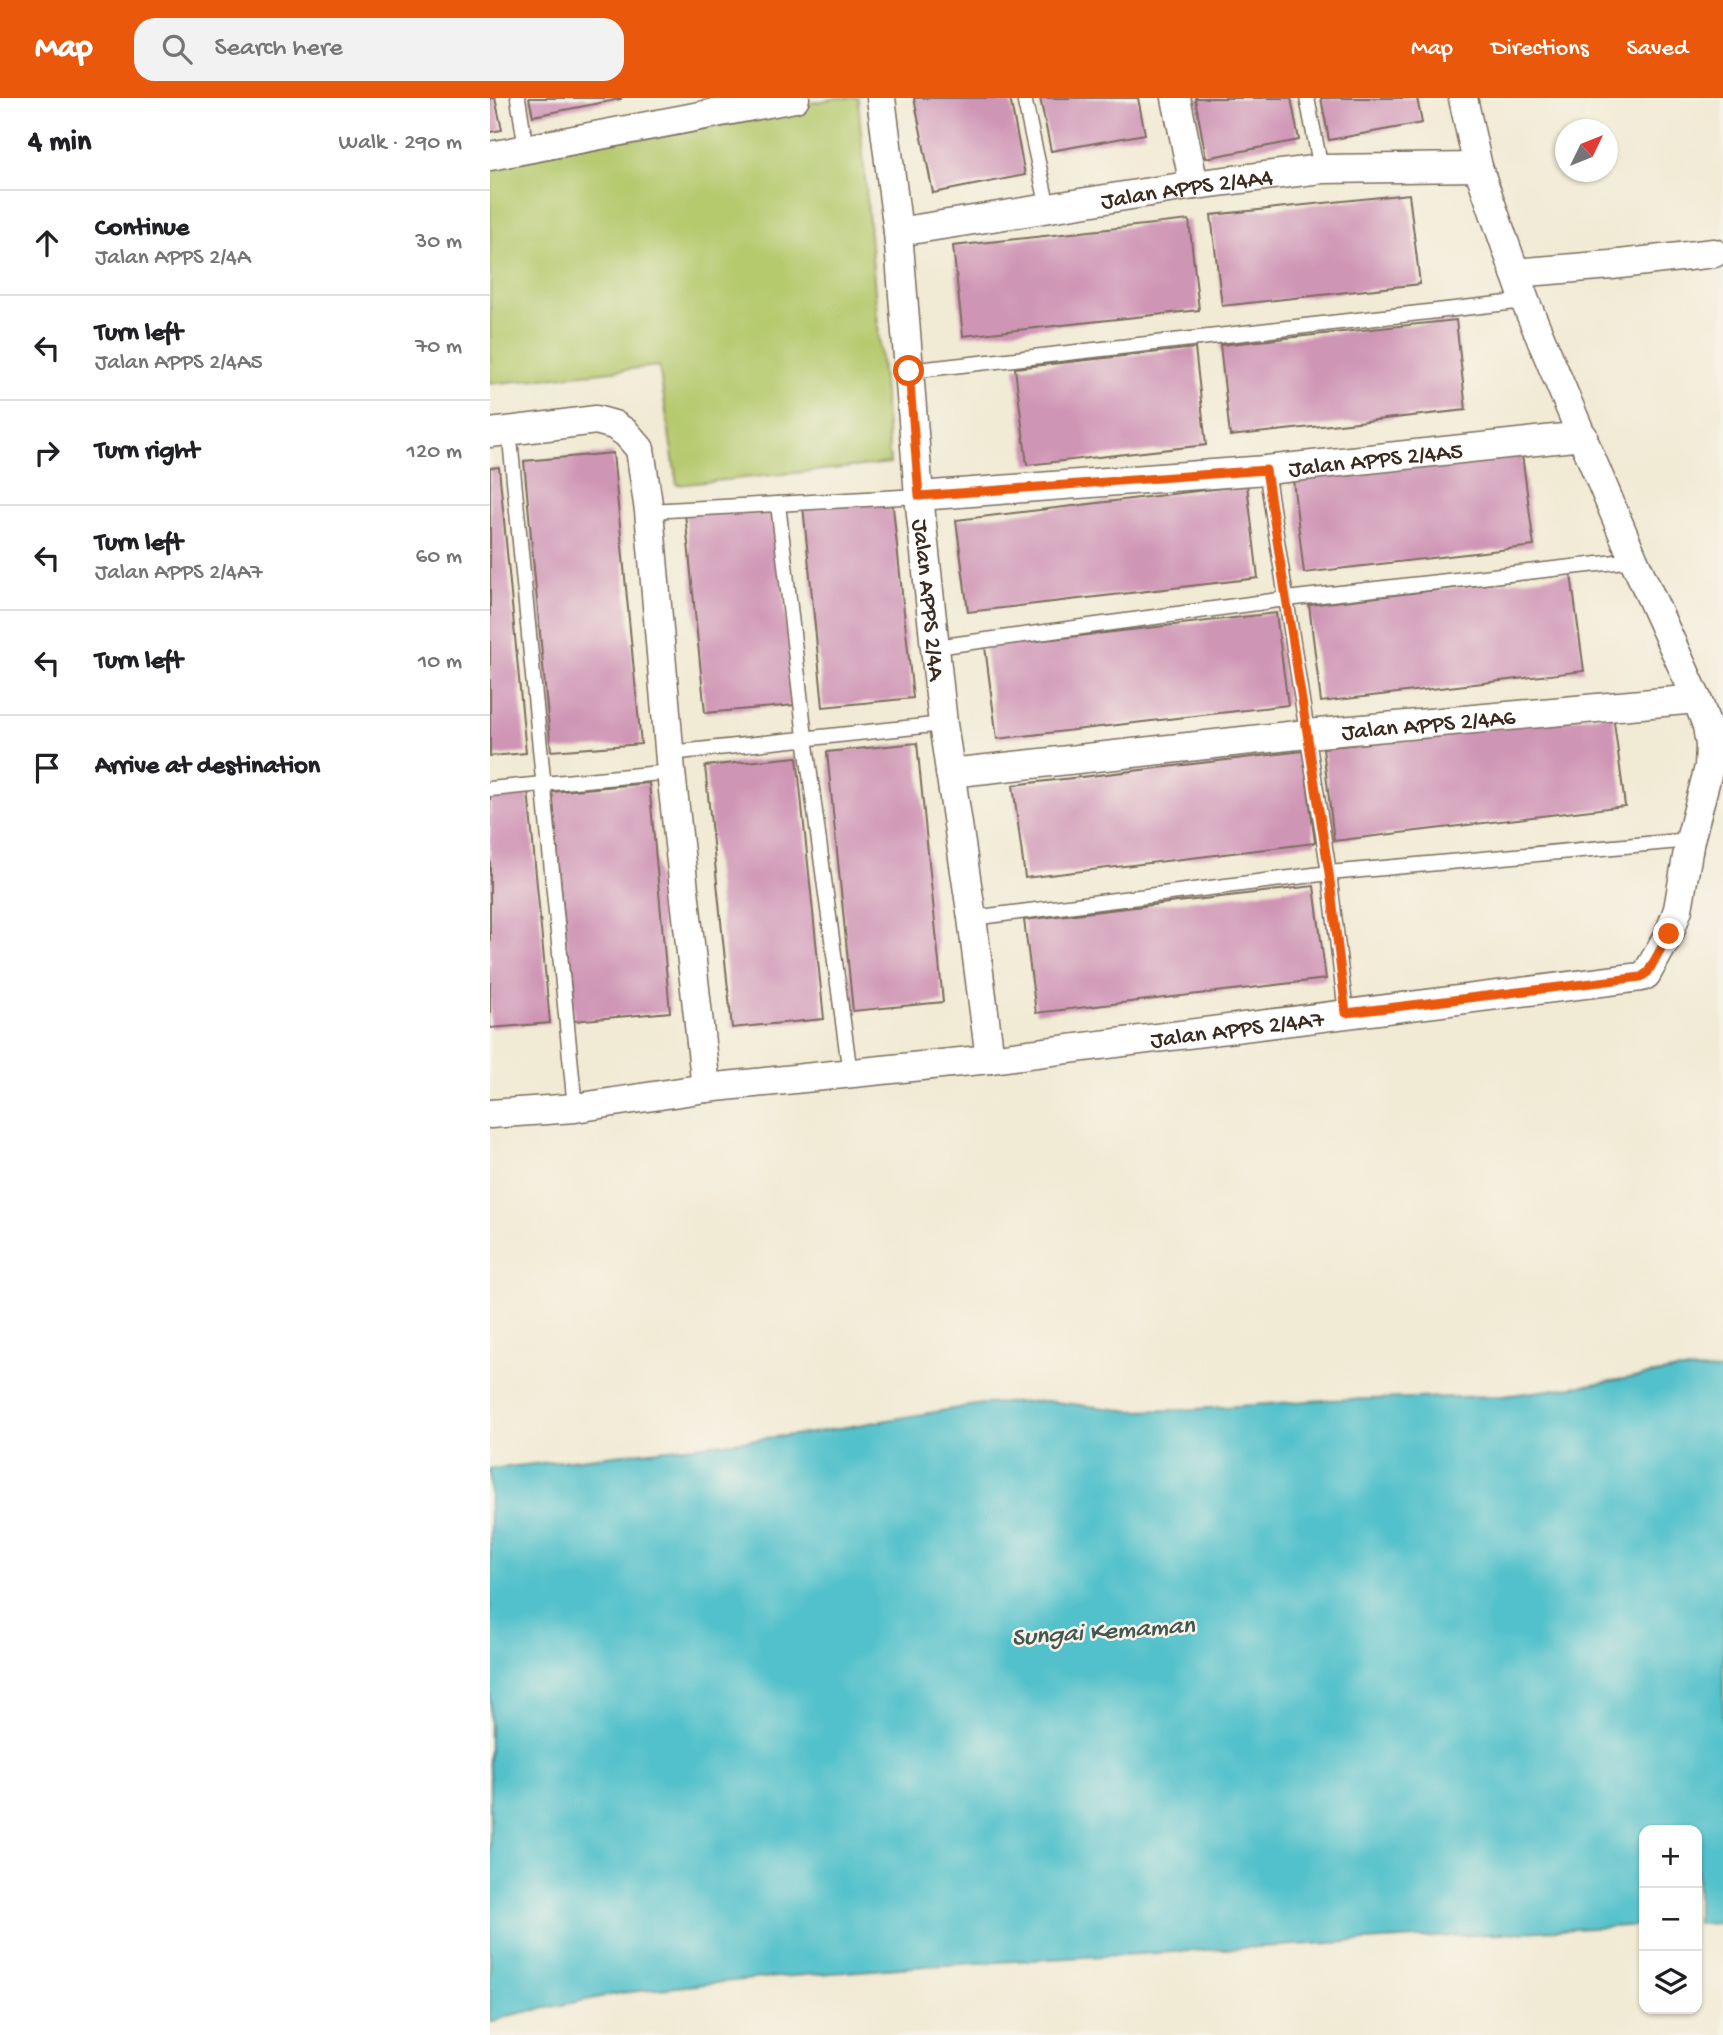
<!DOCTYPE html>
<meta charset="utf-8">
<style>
body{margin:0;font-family:"Gochi Hand",sans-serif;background:#f2f2f2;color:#202124}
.controls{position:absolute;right:21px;bottom:21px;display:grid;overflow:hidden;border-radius:14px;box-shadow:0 2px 5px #0004}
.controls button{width:63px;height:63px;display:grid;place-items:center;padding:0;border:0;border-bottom:2px solid #e0e0e0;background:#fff;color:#202124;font:35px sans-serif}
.compass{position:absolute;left:1065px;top:21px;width:63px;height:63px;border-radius:50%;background:#fff;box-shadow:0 2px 5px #0004;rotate:47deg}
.stop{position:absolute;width:21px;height:21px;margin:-16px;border:5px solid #ea580c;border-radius:50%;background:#fff}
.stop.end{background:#ea580c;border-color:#fff;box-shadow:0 2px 7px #0008}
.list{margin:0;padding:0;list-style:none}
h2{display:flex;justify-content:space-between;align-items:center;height:91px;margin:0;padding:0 28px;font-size:30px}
h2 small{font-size:23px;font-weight:400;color:#757577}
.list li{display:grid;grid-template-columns:46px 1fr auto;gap:21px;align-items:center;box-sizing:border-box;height:105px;padding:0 28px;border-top:2px solid #e0e0e0}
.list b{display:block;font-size:26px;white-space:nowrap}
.list p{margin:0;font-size:23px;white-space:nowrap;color:#757577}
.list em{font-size:23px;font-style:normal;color:#757577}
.icon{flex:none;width:38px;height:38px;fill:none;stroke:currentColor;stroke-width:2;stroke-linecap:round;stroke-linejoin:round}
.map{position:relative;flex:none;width:1233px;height:1937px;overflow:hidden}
header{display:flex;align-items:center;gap:42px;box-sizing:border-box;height:98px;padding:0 35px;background:#ea580c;color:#fff}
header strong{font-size:33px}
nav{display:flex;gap:38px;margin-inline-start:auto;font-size:24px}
.search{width:490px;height:63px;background:#f2f2f2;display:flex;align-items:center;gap:18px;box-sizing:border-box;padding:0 24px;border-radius:21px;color:#757577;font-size:26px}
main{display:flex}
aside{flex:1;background:#fff}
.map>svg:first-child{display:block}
.green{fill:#b5c96d;stroke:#787a46;stroke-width:2}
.water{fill:#53c1cb;stroke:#477674;stroke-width:2}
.building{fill:#cf95b5}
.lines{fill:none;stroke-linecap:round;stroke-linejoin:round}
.service-casing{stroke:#7b6d5e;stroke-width:17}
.minor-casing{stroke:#7b6d5e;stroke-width:31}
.service{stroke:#fff;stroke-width:14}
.minor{stroke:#fff;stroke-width:28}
.route{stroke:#ea580c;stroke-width:9}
.labels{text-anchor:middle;stroke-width:5;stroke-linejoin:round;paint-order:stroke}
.street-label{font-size:24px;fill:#3b2a1e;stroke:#f7f3e8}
.water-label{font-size:26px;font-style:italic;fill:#425752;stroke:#f7f3e8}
</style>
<header>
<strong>Map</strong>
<div class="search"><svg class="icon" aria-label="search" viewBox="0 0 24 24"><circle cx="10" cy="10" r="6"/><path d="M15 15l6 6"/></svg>Search here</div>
<nav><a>Map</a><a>Directions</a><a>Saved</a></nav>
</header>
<main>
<aside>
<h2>4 min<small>Walk · 290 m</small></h2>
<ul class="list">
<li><svg class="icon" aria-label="ahead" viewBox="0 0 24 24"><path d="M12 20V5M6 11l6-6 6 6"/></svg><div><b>Continue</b><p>Jalan APPS 2/4A</p></div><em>30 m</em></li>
<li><svg class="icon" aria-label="left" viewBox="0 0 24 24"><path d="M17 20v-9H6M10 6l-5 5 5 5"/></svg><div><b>Turn left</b><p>Jalan APPS 2/4A5</p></div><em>70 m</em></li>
<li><svg class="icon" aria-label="right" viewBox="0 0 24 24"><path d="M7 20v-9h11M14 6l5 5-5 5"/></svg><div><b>Turn right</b></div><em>120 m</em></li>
<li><svg class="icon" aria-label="left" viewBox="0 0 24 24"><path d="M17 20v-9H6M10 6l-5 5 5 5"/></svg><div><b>Turn left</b><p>Jalan APPS 2/4A7</p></div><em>60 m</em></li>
<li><svg class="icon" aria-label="left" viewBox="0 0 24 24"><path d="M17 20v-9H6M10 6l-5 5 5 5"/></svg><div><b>Turn left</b></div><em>10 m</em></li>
<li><svg class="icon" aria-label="arrive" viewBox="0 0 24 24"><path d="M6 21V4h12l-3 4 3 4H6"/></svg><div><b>Arrive at destination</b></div></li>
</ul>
</aside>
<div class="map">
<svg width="1233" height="1937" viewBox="0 0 1233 1937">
<rect width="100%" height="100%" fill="#f7f3e8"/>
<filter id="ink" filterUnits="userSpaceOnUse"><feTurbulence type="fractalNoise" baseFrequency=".0143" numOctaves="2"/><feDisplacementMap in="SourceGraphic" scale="14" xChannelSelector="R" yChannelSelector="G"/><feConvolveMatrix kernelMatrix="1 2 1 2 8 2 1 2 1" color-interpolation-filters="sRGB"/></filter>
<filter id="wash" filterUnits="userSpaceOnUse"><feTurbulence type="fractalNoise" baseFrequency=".00686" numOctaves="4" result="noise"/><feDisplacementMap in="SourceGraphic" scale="28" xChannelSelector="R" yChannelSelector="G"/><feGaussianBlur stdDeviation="1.57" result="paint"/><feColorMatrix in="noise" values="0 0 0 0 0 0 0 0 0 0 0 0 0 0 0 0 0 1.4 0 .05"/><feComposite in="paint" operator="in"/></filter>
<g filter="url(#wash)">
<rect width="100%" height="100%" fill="#f1ead4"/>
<polygon class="green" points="348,0 368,0 400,365 187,387 169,268 0,286 0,63"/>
<polygon class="water" points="1189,1272 1233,1273 1233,1825 1207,1826 1207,1732 1154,1732 1154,1827 436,1868 262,1881 131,1895 21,1917 0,1924 0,1371 321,1335 492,1306 557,1303 641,1313 691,1312 833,1302 1013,1298 1090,1288"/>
<g id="blocks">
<g class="building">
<polygon points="0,0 5,0 12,32 0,34"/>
<polygon points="39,0 131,0 131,1 43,18"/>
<polygon points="424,0 520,0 535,77 443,95"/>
<polygon points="550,0 648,0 655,36 561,53"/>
<polygon points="705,0 801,0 809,42 716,60"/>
<polygon points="831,0 927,0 932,25 839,42"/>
<polygon points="919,96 930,186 732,208 721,117"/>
<polygon points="699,122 709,212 473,238 463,148"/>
<polygon points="966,222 976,312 740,338 730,247"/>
<polygon points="705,250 716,347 537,367 525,270"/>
<polygon points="123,355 151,646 61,653 34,363"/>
<polygon points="1032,356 1044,448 814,475 803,382"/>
<polygon points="9,369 36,655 0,658 0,370"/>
<polygon points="757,387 768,480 478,514 466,422"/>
<polygon points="402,400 423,600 333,609 313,408"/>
<polygon points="285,406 305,607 215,615 195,415"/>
<polygon points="1081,476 1094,573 831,604 819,507"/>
<polygon points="786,515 798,607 507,641 495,549"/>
<polygon points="1123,616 1135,708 844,743 833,650"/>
<polygon points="427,645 453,904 363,913 337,654"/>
<polygon points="813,653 825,745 535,780 523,687"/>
<polygon points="307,659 334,921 242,930 215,668"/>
<polygon points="159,685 180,914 84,923 62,694"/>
<polygon points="38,692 60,925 0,930 0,695"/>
<polygon points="824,788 836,881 546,915 534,822"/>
</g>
</g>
</g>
<g filter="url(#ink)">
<use href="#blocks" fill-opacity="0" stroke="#7b6d5e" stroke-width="2"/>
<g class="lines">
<defs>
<g id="service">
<polyline points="28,0 36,51"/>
<polyline points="534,0 558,110"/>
<polyline points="817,0 831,71"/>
<polyline points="419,273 1035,203"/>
<polyline points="19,331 85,1010"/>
<polyline points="776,372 839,775 856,915"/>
<polyline points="288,406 315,639 360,976"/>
<polyline points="159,413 429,398"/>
<polyline points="446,549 796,501 1144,462"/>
<polyline points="180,655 453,626"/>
<polyline points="0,691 181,674"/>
<polyline points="482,820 839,775 1200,742"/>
</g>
<g id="minor">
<path id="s1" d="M391,0L408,134L429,398L453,626L482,820L500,961"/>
<polyline points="686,0 704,87"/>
<polyline points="0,58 305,0"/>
<path id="s2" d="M408,134L704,87L831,71L988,69"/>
<polyline points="1025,175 1121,167 1224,155"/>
<polyline points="0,335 106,322 124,327 136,335 150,351 159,413 181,674 216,990"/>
<path id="s3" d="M429,398L776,372L1093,338"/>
<path id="s4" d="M460,675L817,636L1207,601"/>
<path id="s5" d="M0,1016L85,1010L216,990L500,961L1151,879L1156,877L1179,836L1188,811L1200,742L1219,669L1220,647L1217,628L1207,601L1144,462L1035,203L988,69L973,0"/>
</g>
</defs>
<use href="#service" class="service-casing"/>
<use href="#minor" class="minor-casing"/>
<use href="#service" class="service"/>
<use href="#minor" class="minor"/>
</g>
</g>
<g class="lines" filter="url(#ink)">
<polyline class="route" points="419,273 429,398 776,372 839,775 856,915 1151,879 1158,874 1179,836"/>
</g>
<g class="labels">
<g class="street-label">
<text dy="8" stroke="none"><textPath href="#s2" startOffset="292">Jalan APPS 2/4A4</textPath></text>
<text dy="8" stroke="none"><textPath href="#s3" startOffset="458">Jalan APPS 2/4A5</textPath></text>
<text dy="8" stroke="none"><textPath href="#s1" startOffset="504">Jalan APPS 2/4A</textPath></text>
<text dy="8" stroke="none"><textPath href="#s4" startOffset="481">Jalan APPS 2/4A6</textPath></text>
<text dy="8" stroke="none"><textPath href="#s5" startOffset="752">Jalan APPS 2/4A7</textPath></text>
</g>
<g class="water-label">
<text transform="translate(613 1531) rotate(-4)" y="9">Sungai Kemaman</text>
</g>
</g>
</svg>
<div class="controls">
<button>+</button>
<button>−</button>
<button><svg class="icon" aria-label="layers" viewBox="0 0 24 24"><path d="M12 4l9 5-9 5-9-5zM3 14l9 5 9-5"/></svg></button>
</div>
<svg class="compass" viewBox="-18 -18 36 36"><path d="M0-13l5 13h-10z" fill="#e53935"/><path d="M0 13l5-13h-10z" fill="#757577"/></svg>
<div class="stop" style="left:419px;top:273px"></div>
<div class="stop end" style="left:1179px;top:836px"></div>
</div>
</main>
